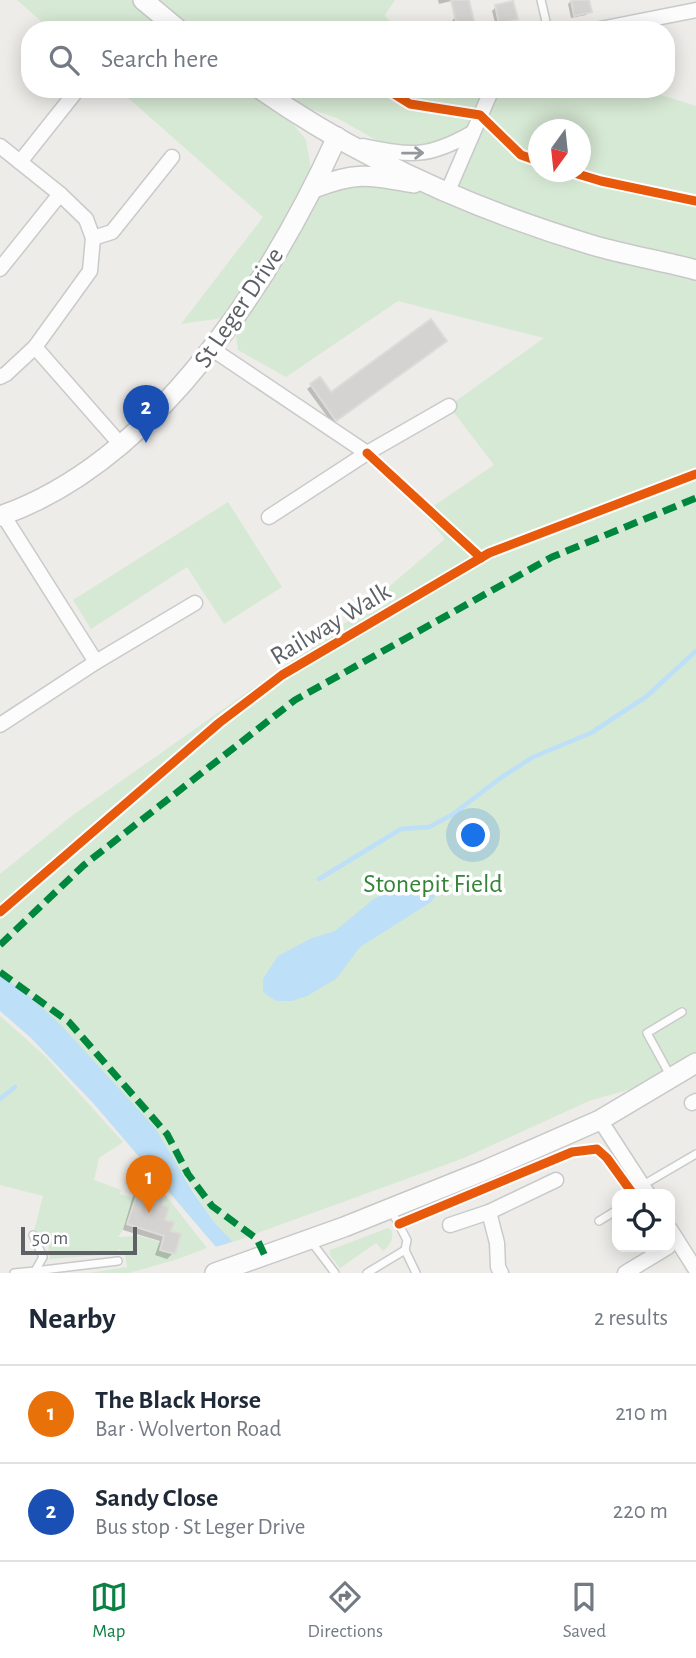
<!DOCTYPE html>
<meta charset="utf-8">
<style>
body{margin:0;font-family:"Alegreya Sans",sans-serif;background:#f6f6f7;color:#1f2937}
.controls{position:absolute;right:21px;bottom:21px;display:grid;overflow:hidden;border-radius:14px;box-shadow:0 4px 18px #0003}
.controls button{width:63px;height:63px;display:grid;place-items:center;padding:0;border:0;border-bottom:2px solid #e0e1e3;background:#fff;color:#1f2937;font:35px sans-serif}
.compass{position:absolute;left:528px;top:119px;width:63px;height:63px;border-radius:50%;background:#fff;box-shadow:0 4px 18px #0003;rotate:195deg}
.scale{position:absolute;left:21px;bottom:18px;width:116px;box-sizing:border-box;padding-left:7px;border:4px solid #5d6166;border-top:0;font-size:19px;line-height:24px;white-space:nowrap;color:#5d6166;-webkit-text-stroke:5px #fff;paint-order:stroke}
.you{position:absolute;left:474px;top:836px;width:24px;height:24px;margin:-18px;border:5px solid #fff;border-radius:50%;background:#1a73e8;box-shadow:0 0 0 10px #1a73e833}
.badge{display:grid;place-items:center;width:46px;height:46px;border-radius:50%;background:#0b8043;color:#fff;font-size:23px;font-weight:700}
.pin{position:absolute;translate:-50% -58px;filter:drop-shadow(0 2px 4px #0008)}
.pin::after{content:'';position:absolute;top:37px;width:24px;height:21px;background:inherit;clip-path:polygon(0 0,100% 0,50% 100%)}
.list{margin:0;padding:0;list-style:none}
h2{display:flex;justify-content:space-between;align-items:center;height:91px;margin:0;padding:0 28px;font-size:30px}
h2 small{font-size:23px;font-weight:400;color:#747a83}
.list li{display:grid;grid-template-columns:46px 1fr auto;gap:21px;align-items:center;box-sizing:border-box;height:98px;padding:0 28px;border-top:2px solid #e0e1e3}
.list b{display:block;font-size:26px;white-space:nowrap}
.list p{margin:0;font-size:23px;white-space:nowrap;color:#747a83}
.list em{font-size:23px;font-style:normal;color:#747a83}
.icon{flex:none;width:38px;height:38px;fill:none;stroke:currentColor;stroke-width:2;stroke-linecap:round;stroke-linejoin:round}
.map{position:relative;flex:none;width:696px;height:1273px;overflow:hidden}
.search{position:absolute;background:#fff;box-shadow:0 4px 18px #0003;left:21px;right:21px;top:21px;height:77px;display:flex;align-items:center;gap:18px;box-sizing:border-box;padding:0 24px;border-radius:28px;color:#747a83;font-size:26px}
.sheet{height:287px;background:#fff}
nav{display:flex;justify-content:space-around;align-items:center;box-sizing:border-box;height:98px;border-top:2px solid #e0e1e3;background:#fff;font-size:19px;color:#747a83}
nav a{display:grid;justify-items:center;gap:4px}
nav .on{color:#0b8043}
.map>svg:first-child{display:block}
.green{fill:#d6e9d4;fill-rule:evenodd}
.water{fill:#bddff7}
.pier{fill:#edece8}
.shadow{fill:#0003}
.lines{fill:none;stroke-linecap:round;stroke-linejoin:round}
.stream{stroke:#bddff7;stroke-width:4.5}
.building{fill:#d4d3d1;stroke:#dcdbd7;stroke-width:2}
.lane-casing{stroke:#c9caca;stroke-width:10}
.street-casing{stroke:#c9caca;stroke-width:17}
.secondary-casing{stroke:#c8c8c9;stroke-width:22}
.lane{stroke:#fcfcfc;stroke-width:7}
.street{stroke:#fcfcfc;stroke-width:14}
.secondary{stroke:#fcfcfc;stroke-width:19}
.quiet{stroke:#00873e;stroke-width:7;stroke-dasharray:14 7;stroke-linecap:butt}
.cycleway-casing{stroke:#fff;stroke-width:13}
.cycleway{stroke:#e8590c;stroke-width:9}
.oneway{stroke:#95979a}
.labels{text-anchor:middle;stroke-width:7;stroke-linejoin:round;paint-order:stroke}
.street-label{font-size:26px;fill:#5d6166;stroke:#fff}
.park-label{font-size:26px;fill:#368438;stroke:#fff}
</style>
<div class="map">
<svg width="696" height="1273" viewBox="0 0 696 1273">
<rect width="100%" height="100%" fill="#edece8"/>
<g class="green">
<polygon points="17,0 395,0 385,15 396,30 51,30"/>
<path d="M118,89H642L696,106V1063L672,1077L589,1101L464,1158L233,1242L214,1222L172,1158L0,982V874L73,815L351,619L445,539L423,513L494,465L449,406L544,338L398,301L286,377L238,350L236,336L263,275L222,318L181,324L263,217ZM270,96L337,118L399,153L471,135L446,193L340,178L314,187L306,140ZM538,130H580V172H538Z"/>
<polygon points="228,502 282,587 224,624 187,567 91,629 73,600"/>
<polygon points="0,1016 45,1056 123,1142 99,1158 94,1180 121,1190 120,1194 135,1199 127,1224 118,1237 140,1236 161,1242 160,1248 175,1254 171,1231 173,1223 165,1220 169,1207 162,1205 164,1196 125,1184 128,1172 141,1164 207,1248 178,1259 129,1273 89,1273 127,1267 125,1254 119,1249 115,1254 50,1259 48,1241 34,1231 43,1196 0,1185"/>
<path d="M388,1228L392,1231C393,1241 390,1245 383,1251L376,1243L340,1268L330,1255V1250Z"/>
</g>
<g class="water">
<polygon points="436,877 440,889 431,902 360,947 336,979 307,996 292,1001 276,1001 263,992 263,979 278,956 312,938 335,931 375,898 415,881"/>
<polygon points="0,975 28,995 58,1022 155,1128 191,1189 214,1222 233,1242 216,1247 94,1104 30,1037 0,1011"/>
</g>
<polygon class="pier" points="236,1241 254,1271 255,1273 222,1273 212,1248"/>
<g class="shadow">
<polygon points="438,0 455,0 439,4"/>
<polygon points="572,0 587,0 590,11 586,15 571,18 568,4"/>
<polygon points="496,7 516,19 512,23 496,26 492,11"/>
<polygon points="455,17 473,30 454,30 452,21"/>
<polygon points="441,345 332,423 307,389 320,379 330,394"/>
<polygon points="139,1190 160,1206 173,1253 167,1259 155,1255 160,1241 123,1230 133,1196"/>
</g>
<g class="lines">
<g class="stream">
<polyline points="319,879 401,829 429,827 452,815 499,779 533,757 591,733 647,696 696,651"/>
<polyline points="0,1099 15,1087"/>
</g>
</g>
<g class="building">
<polygon points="451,0 469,0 476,30 458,30"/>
<polygon points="571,0 589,0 592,12 574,16"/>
<polygon points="513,1 518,19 499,24 495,5"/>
<polygon points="431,319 447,341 336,421 310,384 320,377 331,392"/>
<polygon points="139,1188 165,1196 162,1205 169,1207 165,1220 174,1222 171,1231 181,1234 175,1254 160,1250 164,1236 127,1224"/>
</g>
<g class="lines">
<defs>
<g id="lane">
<polyline points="541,0 548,30"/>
<polyline points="671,1077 647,1033 682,1012"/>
<polyline points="643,1185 696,1154"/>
<polyline points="599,1221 617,1210"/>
<polyline points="310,1240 335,1273"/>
<polyline points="405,1250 416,1273"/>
<polyline points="35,1271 118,1261"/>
<polyline points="14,1273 35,1271 43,1257 33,1235"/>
<polyline points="367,1273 405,1250 407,1240 391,1210"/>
</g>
<g id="street">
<polyline points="595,30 696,10"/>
<polyline points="0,146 60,194"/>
<path d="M363,146C412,156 428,158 472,133"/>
<polyline points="20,162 78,89"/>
<polyline points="447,193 492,89"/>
<polyline points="93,238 112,232 172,157"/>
<polyline points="0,269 60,194 86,219 93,238 90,271 35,347 121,445"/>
<polyline points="212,349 367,453 449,406"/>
<polyline points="0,377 6,374 35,347"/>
<polyline points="3,515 96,662 195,603"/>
<polyline points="269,517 367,453"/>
<polyline points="0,725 96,662"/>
<polyline points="692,1103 696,1101"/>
<polyline points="600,1120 648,1194"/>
<polyline points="450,1225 489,1212"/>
<polyline points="670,1229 696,1270"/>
<polyline points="501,1273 498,1267 497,1243 489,1212 556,1180"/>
<polyline points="625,1273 668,1247"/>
</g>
<g id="secondary">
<polyline points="143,0 179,30"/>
<path d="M260,89C360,159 476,210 592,245C626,255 662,261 696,270"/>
<path d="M314,188C357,171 370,175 414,183"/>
<path d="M0,516C156,462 272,280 337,137"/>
<polyline points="215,1273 344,1227 486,1170 600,1120 696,1063"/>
</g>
</defs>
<use href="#lane" class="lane-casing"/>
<use href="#street" class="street-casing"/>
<use href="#secondary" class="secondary-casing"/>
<use href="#lane" class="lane"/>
<use href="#street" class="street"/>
<use href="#secondary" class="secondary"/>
<g class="quiet">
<polyline points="0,945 84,865 295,700 552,557 696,498"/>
<polyline points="0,972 69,1022 167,1134 188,1174 212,1206 257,1239 265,1256"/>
</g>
<defs>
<g id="cycleway">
<polyline points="386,89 410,104 480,115 521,155 538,161"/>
<polyline points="571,172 601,181 696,201"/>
<polyline points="367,453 481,558"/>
<polyline points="0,912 219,723 282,675 489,553 696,474"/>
<polyline points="399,1224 572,1152 597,1149 607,1158 633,1194"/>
</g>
</defs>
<use href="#cycleway" class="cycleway-casing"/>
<use href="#cycleway" class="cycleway"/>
</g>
<defs><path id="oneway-shaft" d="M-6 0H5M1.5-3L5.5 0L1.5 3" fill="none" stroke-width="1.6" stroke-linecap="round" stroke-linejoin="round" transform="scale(1.75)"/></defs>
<use class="oneway" href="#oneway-shaft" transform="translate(413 153) rotate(-1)"/>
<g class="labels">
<g class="street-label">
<text transform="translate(238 307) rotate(-56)" y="9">St Leger Drive</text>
<text transform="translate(330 623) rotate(-31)" y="9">Railway Walk</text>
</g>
<g class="park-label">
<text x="433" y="892">Stonepit Field</text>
</g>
</g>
</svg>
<div class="controls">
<button><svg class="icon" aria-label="locate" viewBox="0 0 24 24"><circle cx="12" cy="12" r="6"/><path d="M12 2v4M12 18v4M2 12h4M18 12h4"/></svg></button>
</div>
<svg class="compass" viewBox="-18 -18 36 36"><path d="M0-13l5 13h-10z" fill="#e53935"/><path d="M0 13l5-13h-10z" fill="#747a83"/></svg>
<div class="scale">50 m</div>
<div class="you"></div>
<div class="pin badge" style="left:149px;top:1213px;background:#e8710a">1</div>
<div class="pin badge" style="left:146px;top:443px;background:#1a4fb4">2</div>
<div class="search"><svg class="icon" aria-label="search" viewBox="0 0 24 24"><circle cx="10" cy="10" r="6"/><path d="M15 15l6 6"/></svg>Search here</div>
</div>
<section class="sheet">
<h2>Nearby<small>2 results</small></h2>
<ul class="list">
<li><span class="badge" style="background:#e8710a">1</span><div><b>The Black Horse</b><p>Bar · Wolverton Road</p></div><em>210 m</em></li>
<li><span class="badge" style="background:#1a4fb4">2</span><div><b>Sandy Close</b><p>Bus stop · St Leger Drive</p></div><em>220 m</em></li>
</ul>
</section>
<nav>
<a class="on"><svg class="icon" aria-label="map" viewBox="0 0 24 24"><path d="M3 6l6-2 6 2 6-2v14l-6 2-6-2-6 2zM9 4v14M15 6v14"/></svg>Map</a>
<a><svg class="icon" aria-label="directions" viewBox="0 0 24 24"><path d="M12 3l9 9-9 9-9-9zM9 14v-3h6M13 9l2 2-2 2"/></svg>Directions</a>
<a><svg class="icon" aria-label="saved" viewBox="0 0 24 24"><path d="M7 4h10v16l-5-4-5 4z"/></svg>Saved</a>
</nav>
